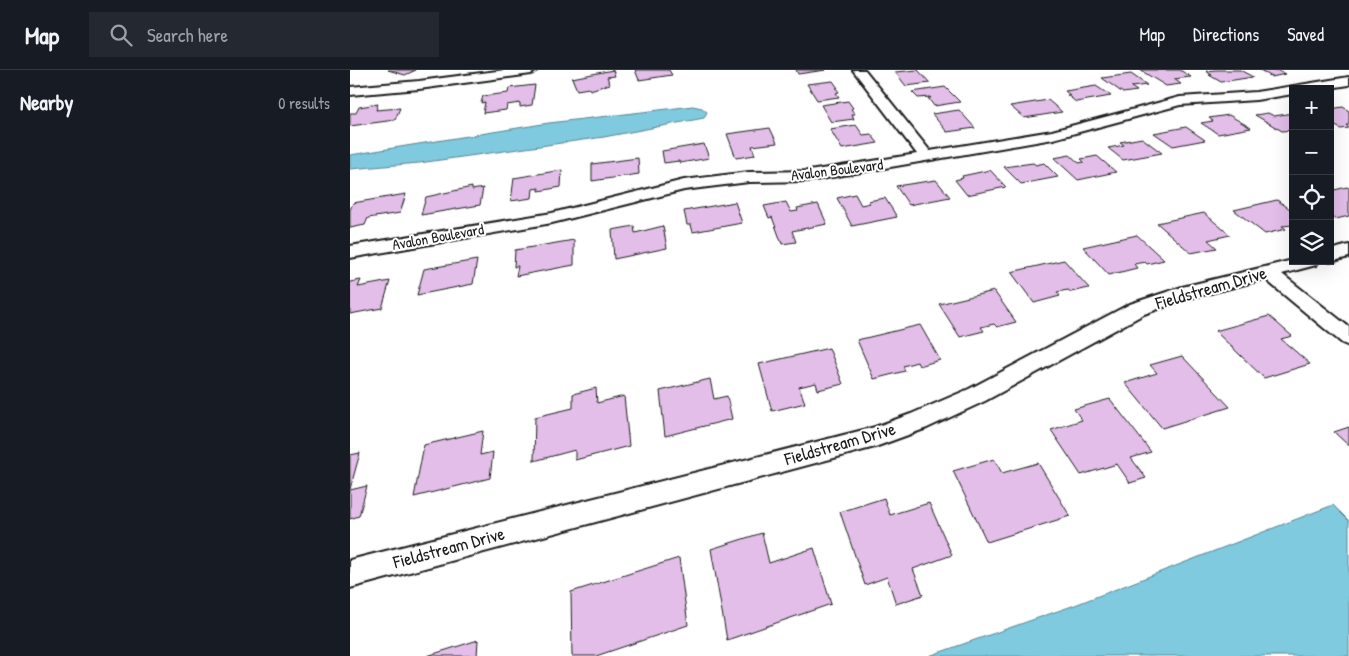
<!DOCTYPE html>
<meta charset="utf-8">
<style>
body{margin:0;font-family:"Patrick Hand",sans-serif;background:#242831;color:#f1f3f6}
.controls{position:absolute;right:15px;top:15px;display:grid;overflow:hidden;border-radius:0px;box-shadow:0 5px 20px #0002}
.controls button{width:45px;height:45px;display:grid;place-items:center;padding:0;border:0;border-bottom:1px solid #363941;background:#171b24;color:#f1f3f6;font:25px sans-serif}
.list{margin:0;padding:0;list-style:none}
h2{display:flex;justify-content:space-between;align-items:center;height:65px;margin:0;padding:0 20px;font-size:21px}
h2 small{font-size:16px;font-weight:400;color:#9ea1a6}
.icon{flex:none;width:28px;height:28px;fill:none;stroke:currentColor;stroke-width:2;stroke-linecap:round;stroke-linejoin:round}
.map{position:relative;flex:none;width:999px;height:586px;overflow:hidden}
header{display:flex;align-items:center;gap:30px;box-sizing:border-box;height:70px;padding:0 25px;background:#171b24;border-bottom:1px solid #363941}
header strong{font-size:24px}
nav{display:flex;gap:28px;margin-inline-start:auto;font-size:18px}
.search{width:350px;height:45px;background:#242831;display:flex;align-items:center;gap:12px;box-sizing:border-box;padding:0 18px;border-radius:0px;color:#9ea1a6;font-size:19px}
main{display:flex}
aside{flex:1;background:#171b24}
.map>svg:first-child{display:block}
.water{fill:#7fcadf;stroke:#578491}
.building{fill:#e2bee9;stroke:#1c1c1c}
.lines{fill:none;stroke-linecap:round;stroke-linejoin:round}
.minor-casing{stroke:#1c1c1c;stroke-width:4}
.minor{fill:#fff;fill-rule:evenodd}
.labels{text-anchor:middle;stroke-width:4;stroke-linejoin:round;paint-order:stroke}
.far-street-label{font-size:15px;fill:#1c1c1c;stroke:#fff}
.street-label{font-size:18px;fill:#1c1c1c;stroke:#fff}
</style>
<header>
<strong>Map</strong>
<div class="search"><svg class="icon" aria-label="search" viewBox="0 0 24 24"><circle cx="10" cy="10" r="6"/><path d="M15 15l6 6"/></svg>Search here</div>
<nav><a>Map</a><a>Directions</a><a>Saved</a></nav>
</header>
<main>
<aside>
<h2>Nearby<small>0 results</small></h2>
<ul class="list">
</ul>
</aside>
<div class="map">
<svg width="999" height="586" viewBox="0 0 999 586">
<rect width="100%" height="100%" fill="#fff"/>
<filter id="ink" filterUnits="userSpaceOnUse"><feTurbulence type="fractalNoise" baseFrequency=".02" numOctaves="2"/><feDisplacementMap in="SourceGraphic" scale="10" xChannelSelector="R" yChannelSelector="G"/><feConvolveMatrix kernelMatrix="1 2 1 2 8 2 1 2 1" color-interpolation-filters="sRGB"/></filter>
<g filter="url(#ink)">
<g class="water">
<polygon points="343,36 352,38 357,42 354,48 254,67 69,93 0,99 0,85 199,53"/>
<polygon points="983,435 999,451 999,586 579,586 725,535"/>
</g>
<g class="building">
<polygon points="38,0 66,0 55,5"/>
<polygon points="263,0 265,6 257,7 260,14 240,20 239,18 227,20 222,8"/>
<polygon points="285,0 319,0 322,5 289,10"/>
<polygon points="446,0 476,0 448,4"/>
<polygon points="568,0 580,13 556,16 545,2"/>
<polygon points="790,0 830,0 841,7 824,9 831,14 816,16"/>
<polygon points="865,0 890,0 903,7 871,12 859,5 862,5 856,1"/>
<polygon points="910,0 926,0 935,4 922,7"/>
<polygon points="781,4 797,15 781,17 787,21 773,23 752,8"/>
<polygon points="483,11 488,18 486,18 489,22 486,23 489,27 467,30 457,14"/>
<polygon points="185,15 182,35 170,37 170,33 157,35 156,40 133,43 135,32 131,33 133,26 158,23 159,18"/>
<polygon points="746,16 761,26 726,32 717,25 720,25 715,21"/>
<polygon points="595,17 610,32 584,36 578,28 581,28 580,27 568,28 562,22"/>
<polygon points="698,30 712,42 674,48 660,36"/>
<polygon points="498,31 503,38 501,39 505,44 502,44 504,49 481,52 471,35"/>
<polygon points="28,34 26,40 50,38 45,50 0,56 0,43 6,43 9,37"/>
<polygon points="993,37 999,41 999,55 996,55 999,58 991,59 980,53 980,39"/>
<polygon points="609,40 625,58 597,62 582,44"/>
<polygon points="918,43 924,46 943,43 943,60 932,61 905,45"/>
<polygon points="879,45 901,58 868,64 851,53 863,51 859,48"/>
<polygon points="506,55 513,65 521,64 528,73 492,79 480,59"/>
<polygon points="836,57 855,70 823,76 804,63"/>
<polygon points="420,58 427,73 402,76 405,85 386,88 377,64"/>
<polygon points="792,68 812,83 773,90 758,78 774,75 770,72"/>
<polygon points="354,74 359,88 330,93 329,91 314,93 312,81"/>
<polygon points="720,85 729,93 734,92 731,89 747,86 766,102 728,110 704,88"/>
<polygon points="288,88 289,104 242,111 242,94"/>
<polygon points="683,93 686,95 694,93 708,107 671,114 654,97"/>
<polygon points="212,100 211,117 189,121 189,118 183,119 182,128 161,131 164,108"/>
<polygon points="640,100 656,117 617,125 605,110 613,108 612,106"/>
<polygon points="586,110 600,127 559,135 546,116"/>
<polygon points="122,117 122,120 133,118 130,135 71,145 76,127"/>
<polygon points="997,117 999,118 999,146 986,149 980,145 980,121"/>
<polygon points="56,124 50,143 18,148 15,155 0,158 0,140 3,133"/>
<polygon points="505,124 511,135 520,133 518,131 535,128 547,147 502,156 487,128"/>
<polygon points="927,130 943,141 943,155 932,156 936,159 915,164 884,140"/>
<polygon points="385,132 392,153 343,162 341,155 337,155 334,141"/>
<polygon points="436,132 441,142 448,141 447,138 468,134 477,154 442,161 446,172 432,174 422,147 419,148 414,136"/>
<polygon points="854,143 880,165 858,170 867,178 841,183 807,153"/>
<polygon points="284,156 285,163 313,156 317,178 264,189 262,160"/>
<polygon points="787,165 814,190 797,194 795,192 784,194 787,198 759,205 733,177"/>
<polygon points="224,170 224,195 166,206 168,196 164,197 165,180"/>
<polygon points="127,190 123,214 67,225 74,199"/>
<polygon points="714,190 739,218 721,222 718,220 707,222 710,226 684,233 661,202"/>
<polygon points="11,210 8,217 40,211 32,238 0,244 0,212"/>
<polygon points="644,221 666,252 647,257 644,254 631,257 634,261 610,267 589,234"/>
<polygon points="919,246 942,266 931,269 960,294 914,308 865,261"/>
<polygon points="570,255 590,290 569,296 567,292 553,296 555,301 524,309 507,270"/>
<polygon points="479,278 493,314 468,320 466,313 449,317 455,333 422,341 409,294"/>
<polygon points="832,286 880,337 812,358 775,313 807,303 800,295"/>
<polygon points="360,309 364,329 377,326 382,349 315,366 310,321"/>
<polygon points="246,318 247,333 274,326 279,376 225,390 225,380 184,391 185,347 223,338 223,324"/>
<polygon points="760,329 801,382 781,388 796,408 780,413 767,394 731,405 701,360 732,350 724,339"/>
<polygon points="999,357 999,376 984,362"/>
<polygon points="133,361 130,385 143,382 140,408 64,427 74,375"/>
<polygon points="10,383 0,419 0,385"/>
<polygon points="644,389 652,403 688,393 720,446 637,472 603,401"/>
<polygon points="17,416 9,446 0,449 0,420"/>
<polygon points="534,428 540,445 579,433 602,485 563,499 573,525 546,534 537,507 515,515 490,442"/>
<polygon points="412,463 419,493 464,478 481,534 377,570 361,479"/>
<polygon points="329,488 338,555 246,586 222,586 221,522"/>
<polygon points="128,570 127,586 77,586"/>
</g>
<g class="lines">
<defs>
<g id="minor">
<polygon points="155,0 187,0 181,4 69,19 0,25 0,17 69,11"/>
<polygon points="503,0 515,0 580,81 702,61 830,27 906,22 999,7 999,15 973,19 943,19 943,24 906,30 830,35 703,69 459,111 399,112 334,120 202,153 0,188 0,176 202,143 334,110 399,102 459,101 567,84"/>
<polygon points="999,175 999,187 980,192 978,191 980,191 980,180"/>
<polygon points="943,190 943,191 969,191 966,195 932,204 999,257 999,276 992,273 915,209 837,229 794,244 635,331 577,358 525,377 0,518 0,490 525,357 561,344 619,319 780,234 832,217"/>
</g>
</defs>
<use href="#minor" class="minor-casing"/>
<use href="#minor" class="minor"/>
</g>
</g>
<g class="labels">
<g class="far-street-label">
<text transform="translate(487 100) rotate(-7)" y="5">Avalon Boulevard</text>
<text transform="translate(88 167) rotate(-10)" y="5">Avalon Boulevard</text>
</g>
<g class="street-label">
<text transform="translate(861 218) rotate(-16)" y="6">Fieldstream Drive</text>
<text transform="translate(490 374) rotate(-16)" y="6">Fieldstream Drive</text>
<text transform="translate(99 478) rotate(-15)" y="6">Fieldstream Drive</text>
</g>
</g>
</svg>
<div class="controls">
<button>+</button>
<button>−</button>
<button><svg class="icon" aria-label="locate" viewBox="0 0 24 24"><circle cx="12" cy="12" r="6"/><path d="M12 2v4M12 18v4M2 12h4M18 12h4"/></svg></button>
<button><svg class="icon" aria-label="layers" viewBox="0 0 24 24"><path d="M12 4l9 5-9 5-9-5zM3 14l9 5 9-5"/></svg></button>
</div>
</div>
</main>
